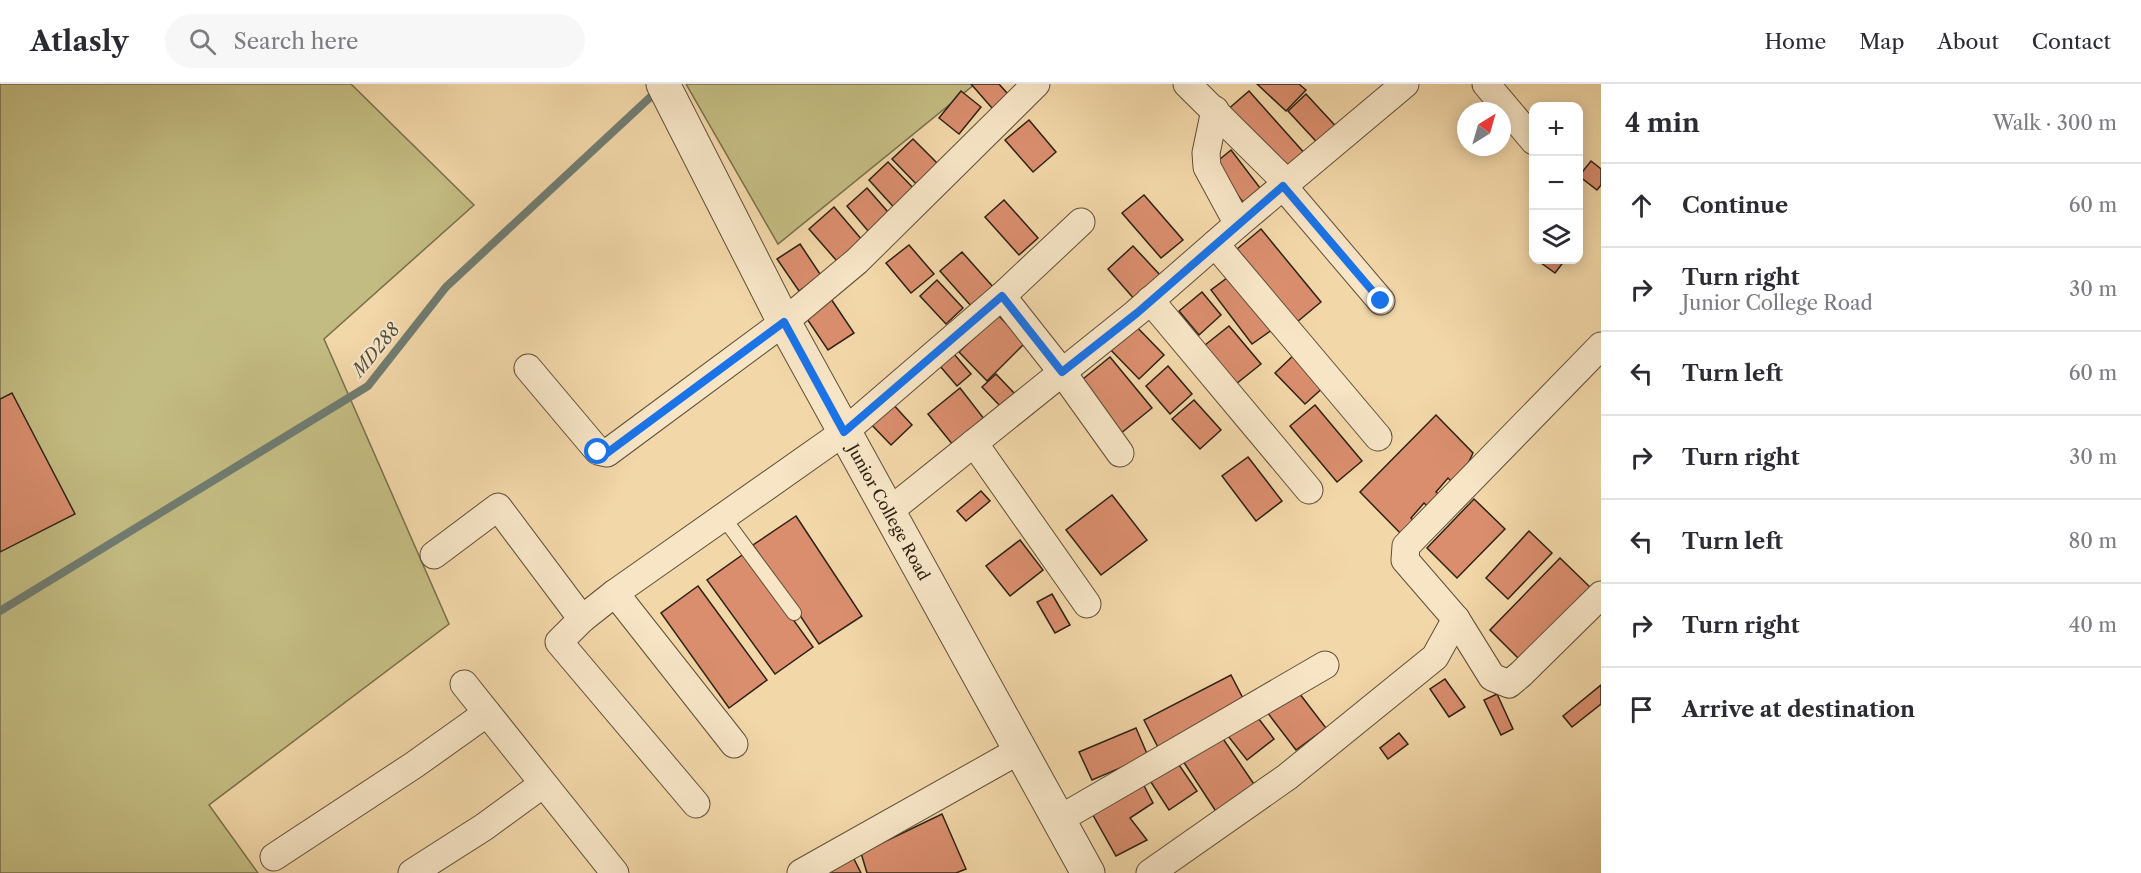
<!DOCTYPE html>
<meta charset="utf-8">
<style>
body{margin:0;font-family:"Libre Caslon Text",serif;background:#f7f7f7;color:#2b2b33}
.controls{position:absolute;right:18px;top:18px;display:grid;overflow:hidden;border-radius:12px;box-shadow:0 3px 15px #0003}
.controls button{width:54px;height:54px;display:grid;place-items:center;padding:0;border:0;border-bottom:2px solid #e1e1e2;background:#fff;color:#2b2b33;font:30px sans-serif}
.compass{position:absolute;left:1457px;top:18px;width:54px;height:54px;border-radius:50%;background:#fff;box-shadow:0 3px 15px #0003;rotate:37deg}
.stop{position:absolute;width:18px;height:18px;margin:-14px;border:4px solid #1a73e8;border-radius:50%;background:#fff}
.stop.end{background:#1a73e8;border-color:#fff;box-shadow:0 2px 6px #0008}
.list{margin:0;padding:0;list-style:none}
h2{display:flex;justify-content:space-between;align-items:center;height:78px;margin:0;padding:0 24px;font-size:26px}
h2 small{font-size:20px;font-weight:400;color:#7c7c81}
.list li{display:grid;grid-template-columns:39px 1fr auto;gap:18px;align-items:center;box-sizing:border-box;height:84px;padding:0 24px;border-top:2px solid #e1e1e2}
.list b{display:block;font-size:22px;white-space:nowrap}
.list p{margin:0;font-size:20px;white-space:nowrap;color:#7c7c81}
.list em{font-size:20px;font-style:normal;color:#7c7c81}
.icon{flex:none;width:33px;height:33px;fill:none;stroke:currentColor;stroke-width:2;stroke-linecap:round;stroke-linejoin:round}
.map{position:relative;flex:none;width:1601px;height:789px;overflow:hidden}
header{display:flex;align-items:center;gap:36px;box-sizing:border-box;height:84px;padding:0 30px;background:#fff;border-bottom:2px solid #e1e1e2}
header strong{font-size:28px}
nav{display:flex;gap:33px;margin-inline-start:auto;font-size:21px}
.search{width:420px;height:54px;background:#f7f7f7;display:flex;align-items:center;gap:15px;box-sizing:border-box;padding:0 21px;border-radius:33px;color:#7c7c81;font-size:22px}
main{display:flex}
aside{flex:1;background:#fff}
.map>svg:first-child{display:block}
.green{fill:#c3bc82;stroke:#786f4b;stroke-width:1.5}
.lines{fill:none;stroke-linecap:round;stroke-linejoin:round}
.stream{stroke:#707c71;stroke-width:8}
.building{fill:#da8e6e;stroke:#2e2214;stroke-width:1.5}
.service-casing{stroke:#5f4f39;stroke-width:16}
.minor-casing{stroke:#5f4f39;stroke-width:29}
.tertiary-casing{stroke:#5f4f39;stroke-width:35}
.service{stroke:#f7e5c6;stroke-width:14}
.minor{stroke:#f7e5c6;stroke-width:27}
.tertiary{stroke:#f7e5c6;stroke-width:33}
.route{stroke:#1a73e8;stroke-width:8}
.labels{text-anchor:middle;stroke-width:4.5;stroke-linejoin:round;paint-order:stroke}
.street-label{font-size:16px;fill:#2e2214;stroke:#f7e5c6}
.water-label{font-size:18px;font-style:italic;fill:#4f4f42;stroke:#f7e5c6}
</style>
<header>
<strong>Atlasly</strong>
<div class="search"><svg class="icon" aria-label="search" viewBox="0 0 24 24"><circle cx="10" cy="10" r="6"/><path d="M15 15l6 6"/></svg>Search here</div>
<nav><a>Home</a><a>Map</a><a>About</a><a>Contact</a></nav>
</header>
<main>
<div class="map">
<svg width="1601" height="789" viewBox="0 0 1601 789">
<rect width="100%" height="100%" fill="#f2d7a8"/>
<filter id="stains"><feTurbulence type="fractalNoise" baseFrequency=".00333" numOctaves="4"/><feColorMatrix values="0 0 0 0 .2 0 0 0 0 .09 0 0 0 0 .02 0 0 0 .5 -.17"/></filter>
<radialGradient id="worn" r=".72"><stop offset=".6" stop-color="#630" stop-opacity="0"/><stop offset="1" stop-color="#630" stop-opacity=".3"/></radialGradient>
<g class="green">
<polygon points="0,0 351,0 474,121 324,255 449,540 209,721 258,789 0,789"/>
<polygon points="686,0 975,0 778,160"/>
</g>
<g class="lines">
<polyline class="stream" points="0,527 368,302 446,203 658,6"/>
</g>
<g class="building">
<polygon points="971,0 999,0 1015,18 999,32"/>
<polygon points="1257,0 1299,0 1306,6 1286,27"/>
<polygon points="961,7 981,23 959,50 939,34"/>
<polygon points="1249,7 1307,72 1284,92 1226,27"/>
<polygon points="1306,10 1343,50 1325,67 1288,27"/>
<polygon points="1029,36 1056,68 1033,88 1005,56"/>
<polygon points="913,55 944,86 923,107 892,75"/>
<polygon points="1231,66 1267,113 1249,126 1214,80"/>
<polygon points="1591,77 1601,85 1601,101 1597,106 1579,92"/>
<polygon points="888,78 920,111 900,130 869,96"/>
<polygon points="867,104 895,136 874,154 847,122"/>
<polygon points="1144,111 1183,156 1161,174 1122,129"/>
<polygon points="1004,116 1038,154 1019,171 985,133"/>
<polygon points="834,123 868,163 843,184 809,145"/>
<polygon points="1261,145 1321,218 1297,238 1237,165"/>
<polygon points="800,160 822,193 799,207 777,175"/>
<polygon points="909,161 934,190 911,209 886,179"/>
<polygon points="1133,162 1161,192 1135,216 1108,185"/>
<polygon points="962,168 994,204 972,223 940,187"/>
<polygon points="1537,176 1565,176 1555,189"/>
<polygon points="1235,188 1276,243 1252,260 1211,206"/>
<polygon points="937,196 963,224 946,240 920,212"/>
<polygon points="1202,208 1221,231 1199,251 1179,227"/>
<polygon points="827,209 854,249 828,266 801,226"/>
<polygon points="998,231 1025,259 987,297 959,268"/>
<polygon points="1131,237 1164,271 1139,295 1106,261"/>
<polygon points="1229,242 1261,280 1236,300 1205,261"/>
<polygon points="1296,269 1326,301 1305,320 1275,289"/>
<polygon points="954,270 971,290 957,302 940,282"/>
<polygon points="1110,273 1152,324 1120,350 1078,299"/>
<polygon points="1168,282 1192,310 1170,330 1146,302"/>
<polygon points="996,290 1015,310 1001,323 982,303"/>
<polygon points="960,304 985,336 953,361 928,330"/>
<polygon points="12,309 75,430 0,468 0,315"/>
<polygon points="1194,316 1221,346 1200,365 1172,335"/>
<polygon points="890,317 912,341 891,361 868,337"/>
<polygon points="1315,321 1362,377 1337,398 1290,342"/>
<polygon points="1436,331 1473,369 1457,403 1448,394 1436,408 1444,415 1433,427 1424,419 1411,434 1417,440 1405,454 1360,408"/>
<polygon points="1248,373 1282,417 1256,437 1222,392"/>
<polygon points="981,407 990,417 966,437 957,427"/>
<polygon points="1112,411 1147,456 1101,491 1066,446"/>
<polygon points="1474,415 1505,445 1457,494 1427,464"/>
<polygon points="796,432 862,532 819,560 753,461"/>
<polygon points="1529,447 1552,469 1508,515 1486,494"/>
<polygon points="1020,456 1043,486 1010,512 986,482"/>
<polygon points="745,469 813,563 775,590 707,496"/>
<polygon points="1560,474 1592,505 1521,577 1490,546"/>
<polygon points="698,502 767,596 729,624 661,529"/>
<polygon points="1052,510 1070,541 1055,549 1037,518"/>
<polygon points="1231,591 1248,624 1161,669 1144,636"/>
<polygon points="1445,595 1465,623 1449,633 1430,605"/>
<polygon points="1601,601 1601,620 1572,643 1563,632"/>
<polygon points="1296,605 1326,644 1296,666 1267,628"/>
<polygon points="1497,610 1513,645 1501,651 1484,616"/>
<polygon points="1252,626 1274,655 1247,676 1224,647"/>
<polygon points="1136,644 1148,672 1092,696 1079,668"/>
<polygon points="1217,646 1256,703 1217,729 1179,671"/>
<polygon points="1399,649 1408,660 1388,675 1380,664"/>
<polygon points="1175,675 1197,707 1169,726 1147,692"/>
<polygon points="1141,696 1153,719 1130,734 1147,756 1116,772 1089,724"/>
<polygon points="942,730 966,785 956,789 867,789 861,769"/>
<polygon points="852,771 861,789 830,789 827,783"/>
</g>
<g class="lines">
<defs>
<polyline id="service" points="723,433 794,529"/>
<g id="minor">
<polyline points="1187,0 1287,99"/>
<polyline points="1486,0 1534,57"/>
<polyline points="1215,26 1206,69 1207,83 1238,140"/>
<polyline points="1283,102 1381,217"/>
<polyline points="1215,160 1378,353"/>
<polyline points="1002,212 1062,288 1120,369"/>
<polyline points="1150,216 1309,406"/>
<polyline points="1601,262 1406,462 1405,476 1456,535 1492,593 1509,600 1521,590 1601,511"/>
<polyline points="528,284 598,367 607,369 784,238 857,177 1036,0"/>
<polyline points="974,359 1087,520"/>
<polyline points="888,428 1136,229 1238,140 1405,0"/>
<polyline points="434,471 498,423 582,535"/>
<polyline points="615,509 734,660"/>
<polyline points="464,600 615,789"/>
<polyline points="696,720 559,558 582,535 615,509 844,348 1002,212 1081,138"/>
<polyline points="1058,736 1325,581"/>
<polyline points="274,773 414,681 487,629"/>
<polyline points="412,789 484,743 543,700"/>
<polyline points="801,789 1020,666"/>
<polyline points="1150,789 1287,693 1435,573 1456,535"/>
</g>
<g id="tertiary">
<path id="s1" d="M663,0L784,238L1088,789"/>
</g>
</defs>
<use href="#service" class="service-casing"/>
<use href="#minor" class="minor-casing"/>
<use href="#tertiary" class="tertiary-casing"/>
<use href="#service" class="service"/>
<use href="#minor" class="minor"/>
<use href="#tertiary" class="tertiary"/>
</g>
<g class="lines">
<polyline class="route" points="598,368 607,369 784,238 844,348 1002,212 1062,288 1137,229 1283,102 1381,217"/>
</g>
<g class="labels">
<g class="street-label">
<text dy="6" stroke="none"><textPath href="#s1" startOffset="484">Junior College Road</textPath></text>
</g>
<g class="water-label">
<text transform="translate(376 266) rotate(-50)" y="6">MD288</text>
</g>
</g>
<rect width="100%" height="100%" filter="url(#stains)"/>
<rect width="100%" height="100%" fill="url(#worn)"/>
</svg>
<div class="controls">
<button>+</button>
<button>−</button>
<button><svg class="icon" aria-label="layers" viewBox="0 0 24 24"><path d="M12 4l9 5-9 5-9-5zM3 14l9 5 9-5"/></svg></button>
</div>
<svg class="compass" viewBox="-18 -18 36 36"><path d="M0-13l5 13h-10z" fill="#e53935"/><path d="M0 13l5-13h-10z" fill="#7c7c81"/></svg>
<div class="stop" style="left:598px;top:368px"></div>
<div class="stop end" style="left:1381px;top:217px"></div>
</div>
<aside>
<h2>4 min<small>Walk · 300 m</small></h2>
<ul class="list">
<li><svg class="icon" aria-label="ahead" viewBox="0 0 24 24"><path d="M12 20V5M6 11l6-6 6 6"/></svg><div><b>Continue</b></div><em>60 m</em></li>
<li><svg class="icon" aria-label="right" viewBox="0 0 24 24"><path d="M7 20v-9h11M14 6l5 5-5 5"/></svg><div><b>Turn right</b><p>Junior College Road</p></div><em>30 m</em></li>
<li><svg class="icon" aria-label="left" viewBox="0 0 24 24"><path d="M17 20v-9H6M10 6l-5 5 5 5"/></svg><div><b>Turn left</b></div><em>60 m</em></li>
<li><svg class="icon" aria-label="right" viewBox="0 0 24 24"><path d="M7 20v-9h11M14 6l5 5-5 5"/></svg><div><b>Turn right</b></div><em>30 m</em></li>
<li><svg class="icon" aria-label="left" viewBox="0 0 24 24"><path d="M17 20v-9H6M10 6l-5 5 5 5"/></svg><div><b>Turn left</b></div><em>80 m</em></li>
<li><svg class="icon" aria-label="right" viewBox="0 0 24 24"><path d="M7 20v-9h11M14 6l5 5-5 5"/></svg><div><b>Turn right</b></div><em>40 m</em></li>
<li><svg class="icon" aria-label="arrive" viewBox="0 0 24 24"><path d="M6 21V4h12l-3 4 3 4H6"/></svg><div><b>Arrive at destination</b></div></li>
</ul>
</aside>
</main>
